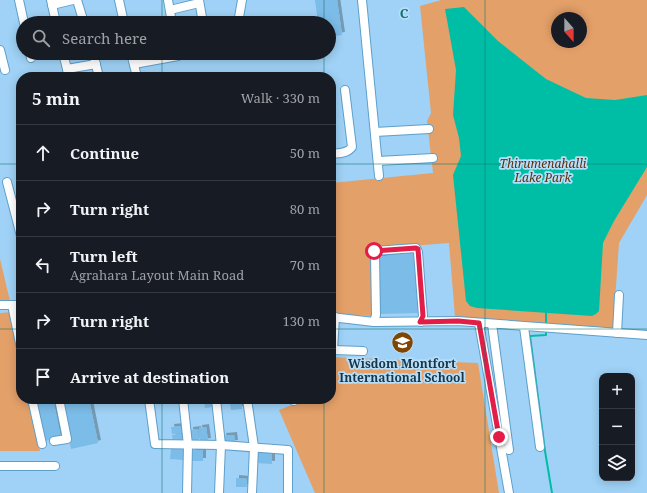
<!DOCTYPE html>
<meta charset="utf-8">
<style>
body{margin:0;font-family:"Noto Serif",serif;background:#20242c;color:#f1f3f6}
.controls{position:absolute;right:12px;bottom:12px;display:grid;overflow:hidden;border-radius:8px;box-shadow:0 2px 10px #0003}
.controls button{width:36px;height:36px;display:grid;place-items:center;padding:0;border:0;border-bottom:1px solid #363941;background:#171b24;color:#f1f3f6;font:20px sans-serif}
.compass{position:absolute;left:551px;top:12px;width:36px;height:36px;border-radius:50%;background:#171b24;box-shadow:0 2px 10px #0003;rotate:159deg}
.stop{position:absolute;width:12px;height:12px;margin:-9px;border:3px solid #e11d48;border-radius:50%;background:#fff}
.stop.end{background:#e11d48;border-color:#fff;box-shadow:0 1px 4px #0008}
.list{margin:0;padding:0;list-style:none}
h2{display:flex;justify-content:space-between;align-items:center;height:52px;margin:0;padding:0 16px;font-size:17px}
h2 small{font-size:13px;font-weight:400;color:#9ea1a6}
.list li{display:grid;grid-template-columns:26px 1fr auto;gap:12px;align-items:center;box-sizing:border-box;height:56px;padding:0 16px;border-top:1px solid #363941}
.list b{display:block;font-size:15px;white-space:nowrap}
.list p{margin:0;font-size:13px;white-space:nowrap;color:#9ea1a6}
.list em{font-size:13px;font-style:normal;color:#9ea1a6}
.icon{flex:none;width:22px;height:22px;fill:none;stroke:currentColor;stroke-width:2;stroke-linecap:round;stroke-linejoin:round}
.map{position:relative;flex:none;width:647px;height:493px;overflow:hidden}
.search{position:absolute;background:#171b24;box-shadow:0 2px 10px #0003;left:16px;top:16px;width:320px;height:44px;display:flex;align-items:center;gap:10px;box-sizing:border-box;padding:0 14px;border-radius:22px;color:#9ea1a6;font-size:15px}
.panel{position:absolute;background:#171b24;box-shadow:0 2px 10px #0003;left:16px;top:72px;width:320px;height:332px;border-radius:16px}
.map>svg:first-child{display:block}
.green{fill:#e4a069;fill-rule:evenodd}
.water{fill:#00bea5}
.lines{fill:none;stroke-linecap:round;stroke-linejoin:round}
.stream{stroke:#00bea5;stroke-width:2}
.building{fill:#7bbce8;filter:url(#shadow)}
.minor-casing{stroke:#5e9fca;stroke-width:10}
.minor{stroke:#fff;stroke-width:8}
.route{stroke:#e11d48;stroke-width:5}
.grid{fill:none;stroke:#0f766e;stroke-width:1;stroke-opacity:0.55}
.labels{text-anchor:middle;stroke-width:3.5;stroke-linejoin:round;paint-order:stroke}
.park-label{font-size:12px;font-style:italic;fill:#593009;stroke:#b7def9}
.poi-label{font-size:12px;font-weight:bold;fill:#193546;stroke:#b7def9}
.grid-label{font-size:13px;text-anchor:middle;font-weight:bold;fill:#0f766e;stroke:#b7def9;stroke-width:3.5;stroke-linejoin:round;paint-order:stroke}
</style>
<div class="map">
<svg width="647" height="493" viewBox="0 0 647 493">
<defs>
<filter id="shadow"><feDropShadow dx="3" dy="-3" stdDeviation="0" flood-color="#0004"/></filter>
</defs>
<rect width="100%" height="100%" fill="#9fd2f6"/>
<g class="green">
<path d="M441,0H647V195L619,243L613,330L455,317L449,243L372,249L376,316L331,314V183L433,173L427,121L431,113L420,6ZM557,18H581V42H557Z"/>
<polygon points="0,259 10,301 0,300"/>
<polygon points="11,312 21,362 21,399 29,399 40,451 0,451 0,313"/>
<polygon points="331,357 478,363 499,493 315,493 279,410 307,399 331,399"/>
</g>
<polygon class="water" points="464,7 498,41 546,79 586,98 615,100 647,95 647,167 614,221 603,243 599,311 596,314 592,316 477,308 470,306 466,301 453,175 461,156 459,138 453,115 456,70 445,9"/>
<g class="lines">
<g class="stream">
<polyline points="546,326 546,313"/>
<polyline points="546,330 546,335 530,336 545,451 552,493"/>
</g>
</g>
<g class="building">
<polygon points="315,0 337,0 342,35 329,37 329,23 318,23"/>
<polygon points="415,252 419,313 380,314 379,257"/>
<polygon points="35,399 53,399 61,438 44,441"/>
<polygon points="61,399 89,399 98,443 71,449"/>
<polygon points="204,399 211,399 212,407 205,408"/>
<polygon points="229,399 240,399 241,400 230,402"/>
<polygon points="241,402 242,409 231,410 230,404"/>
<polygon points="181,426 182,433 172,434 171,427"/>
<polygon points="206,427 208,441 200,442 199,428"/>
<polygon points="198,429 199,441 191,442 190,430"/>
<polygon points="182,434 182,441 173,442 172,435"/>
<polygon points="234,435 235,443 224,444 223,436"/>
<polygon points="171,449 184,449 184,460 170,459"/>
<polygon points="193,450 203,450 203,461 192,461"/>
<polygon points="257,452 272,453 272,464 256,463"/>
<polygon points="236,478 247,479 247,487 236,487"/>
</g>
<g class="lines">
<defs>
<g id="minor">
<polyline points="19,0 24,23"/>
<polyline points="51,0 56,23"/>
<polyline points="77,0 84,23"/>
<polyline points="119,0 124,23"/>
<polyline points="168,0 172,23"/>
<polyline points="199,0 203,23"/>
<polyline points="362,0 379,176"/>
<polyline points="52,5 73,0"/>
<polyline points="170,10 199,3"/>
<polyline points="238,23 242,0"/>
<polyline points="0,50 5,70"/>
<polyline points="30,53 31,58"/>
<polyline points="63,53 69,77"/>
<polyline points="93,53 99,77"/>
<polyline points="131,53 137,77"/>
<polyline points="134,64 178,56 179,53"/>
<polyline points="67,69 96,64"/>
<polyline points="375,132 429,129"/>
<path d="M331,154C338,153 347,154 352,147L345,90"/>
<polyline points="378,161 433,158"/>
<polyline points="7,182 21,236"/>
<polyline points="0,305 21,305"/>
<polyline points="12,305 21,348"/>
<polyline points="331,317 374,322 458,321 647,335"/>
<polyline points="374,322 376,315 375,255 374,251 416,248 418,252 423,316 421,322"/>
<polyline points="479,323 509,493"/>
<polyline points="492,324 509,450"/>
<polyline points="524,327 540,447"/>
<polyline points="617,333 619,295"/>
<polyline points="331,350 333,350 335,317"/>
<polyline points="333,350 363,351"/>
<polyline points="32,399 42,444"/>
<polyline points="149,399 155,444 221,445 288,450 288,493"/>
<polyline points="183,399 188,445 187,493"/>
<polyline points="216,399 221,445 219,493"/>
<polyline points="247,399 254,447 252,493"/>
<polyline points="294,399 294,401"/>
<polyline points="54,441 67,439 59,399"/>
<polyline points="0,466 55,466"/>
</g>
</defs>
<use href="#minor" class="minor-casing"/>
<use href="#minor" class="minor"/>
</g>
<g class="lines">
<polyline class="route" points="374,251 416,248 418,249 423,316 420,322 458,321 479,323 499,437"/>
</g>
<path class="grid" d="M162,0V23M324,0V23M485,0V493M162,53V77M324,53V77M0,164H21M331,164H647M0,329H21M331,329H647M162,399V493M324,399V493"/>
<defs>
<symbol id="school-disc" viewBox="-11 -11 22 22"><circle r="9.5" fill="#824501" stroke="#b7def9"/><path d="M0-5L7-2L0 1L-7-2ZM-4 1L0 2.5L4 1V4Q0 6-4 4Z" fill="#fff"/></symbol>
</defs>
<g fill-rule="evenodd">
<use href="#school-disc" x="390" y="330" width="25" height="25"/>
</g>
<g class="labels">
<g class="park-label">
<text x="543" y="168">Thirumenahalli<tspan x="543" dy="14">Lake Park</tspan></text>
</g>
<g class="poi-label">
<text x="402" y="368">Wisdom Montfort<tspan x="402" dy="14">International School</tspan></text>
</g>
</g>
<g class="grid-label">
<text x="404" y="18">C</text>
</g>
</svg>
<div class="controls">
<button>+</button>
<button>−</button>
<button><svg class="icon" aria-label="layers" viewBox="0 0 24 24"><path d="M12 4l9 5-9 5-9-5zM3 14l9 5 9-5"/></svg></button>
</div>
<svg class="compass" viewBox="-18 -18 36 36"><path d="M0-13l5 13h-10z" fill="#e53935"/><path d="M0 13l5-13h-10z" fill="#9ea1a6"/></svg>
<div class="stop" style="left:374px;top:251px"></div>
<div class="stop end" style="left:499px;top:437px"></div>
<div class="search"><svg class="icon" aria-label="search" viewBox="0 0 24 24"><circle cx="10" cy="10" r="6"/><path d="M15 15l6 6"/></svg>Search here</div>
<section class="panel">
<h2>5 min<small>Walk · 330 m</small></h2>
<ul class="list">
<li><svg class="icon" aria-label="ahead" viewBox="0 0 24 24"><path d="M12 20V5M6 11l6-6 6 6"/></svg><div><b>Continue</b></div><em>50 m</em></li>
<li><svg class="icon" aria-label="right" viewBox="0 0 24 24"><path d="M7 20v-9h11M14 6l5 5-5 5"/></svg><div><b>Turn right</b></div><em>80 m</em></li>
<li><svg class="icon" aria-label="left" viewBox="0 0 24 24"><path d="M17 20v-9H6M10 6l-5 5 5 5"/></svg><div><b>Turn left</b><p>Agrahara Layout Main Road</p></div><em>70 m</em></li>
<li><svg class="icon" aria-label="right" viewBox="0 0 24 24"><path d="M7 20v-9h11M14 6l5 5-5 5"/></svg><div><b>Turn right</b></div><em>130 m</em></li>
<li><svg class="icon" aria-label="arrive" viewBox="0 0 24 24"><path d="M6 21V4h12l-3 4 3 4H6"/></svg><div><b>Arrive at destination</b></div></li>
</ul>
</section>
</div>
